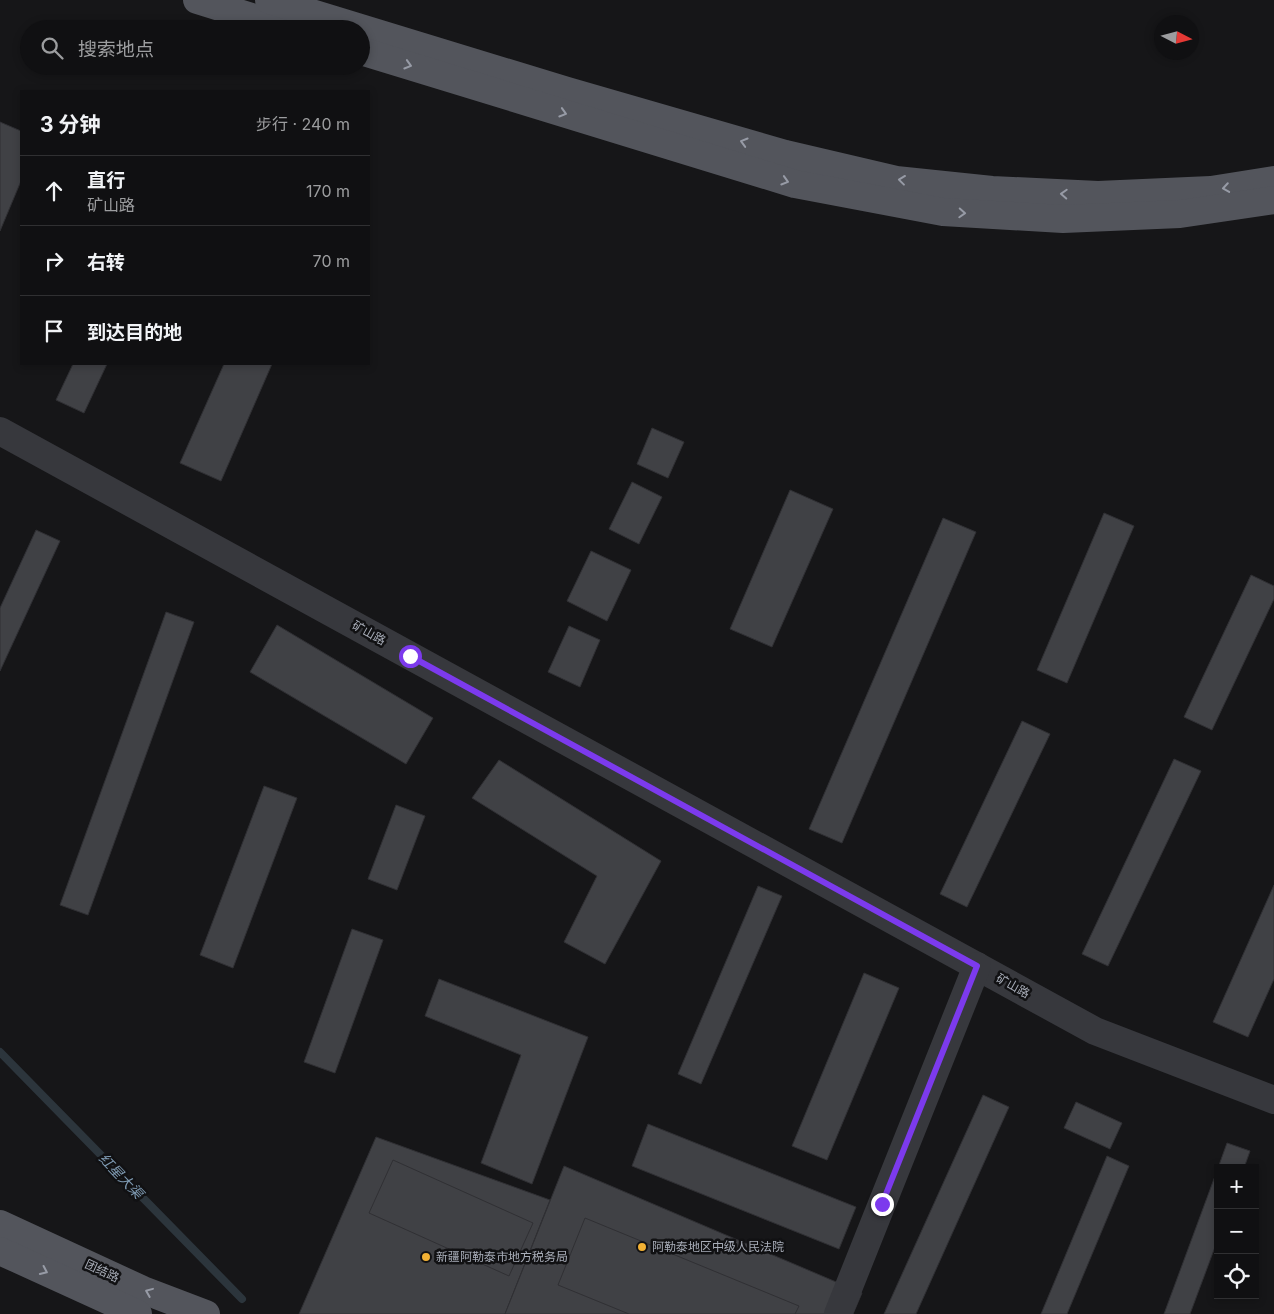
<!DOCTYPE html>
<html lang="zh">
<meta charset="utf-8">
<style>
body{margin:0;font-family:Inter,"Noto Sans SC",sans-serif;background:#1e1e20;color:#f1f3f6}
.controls{position:absolute;right:15px;bottom:15px;display:grid;overflow:hidden;border-radius:0px;box-shadow:0 2px 8px #0003}
.controls button{width:45px;height:45px;display:grid;place-items:center;padding:0;border:0;border-bottom:1px solid #303032;background:#101012;color:#f1f3f6;font:25px sans-serif}
.compass{position:absolute;left:1154px;top:15px;width:45px;height:45px;border-radius:50%;background:#101012;box-shadow:0 2px 8px #0003;rotate:96deg}
.stop{position:absolute;width:15px;height:15px;margin:-11px;border:4px solid #7c3aed;border-radius:50%;background:#fff}
.stop.end{background:#7c3aed;border-color:#fff;box-shadow:0 1px 5px #0008}
.list{margin:0;padding:0;list-style:none}
h2{display:flex;justify-content:space-between;align-items:center;height:65px;margin:0;padding:0 20px;font-size:21px}
h2 small{font-size:16px;font-weight:400;color:#9c9d9f}
.list li{display:grid;grid-template-columns:32px 1fr auto;gap:15px;align-items:center;box-sizing:border-box;height:70px;padding:0 20px;border-top:1px solid #303032}
.list b{display:block;font-size:19px;white-space:nowrap}
.list p{margin:0;font-size:16px;white-space:nowrap;color:#9c9d9f}
.list em{font-size:16px;font-style:normal;color:#9c9d9f}
.icon{flex:none;width:28px;height:28px;fill:none;stroke:currentColor;stroke-width:2;stroke-linecap:round;stroke-linejoin:round}
.map{position:relative;flex:none;width:1274px;height:1314px;overflow:hidden}
.search{position:absolute;background:#101012;box-shadow:0 2px 8px #0003;left:20px;top:20px;width:350px;height:55px;display:flex;align-items:center;gap:12px;box-sizing:border-box;padding:0 18px;border-radius:28px;color:#9c9d9f;font-size:19px}
.panel{position:absolute;background:#101012;box-shadow:0 2px 8px #0003;left:20px;top:90px;width:350px;height:275px;border-radius:0px}
.map>svg:first-child{display:block}
.lines{fill:none;stroke-linecap:round;stroke-linejoin:round}
.stream{stroke:#2c353c;stroke-width:8}
.building{fill:#404145;stroke:#303034}
.minor{stroke:#37383d;stroke-width:28}
.major{stroke:#53555c;stroke-width:28}
.oneway{stroke:#979ba6}
.route{stroke:#7c3aed;stroke-width:6}
.poi-dot{fill:#f2b134;stroke:#111113;stroke-width:2}
.labels{text-anchor:middle;stroke-width:5;stroke-linejoin:round;paint-order:stroke}
.street-label{font-size:12px;fill:#a8adb8;stroke:#111113}
.poi-label{font-size:12px;fill:#a8adb8;stroke:#111113;text-anchor:start}
.water-label{font-size:14px;font-style:italic;fill:#7f9bb3;stroke:#111113}
</style>
<div class="map">
<svg width="1274" height="1314" viewBox="0 0 1274 1314">
<rect width="100%" height="100%" fill="#161618"/>
<g class="lines">
<polyline class="stream" points="0,1052 242,1299"/>
</g>
<g class="building">
<polygon points="0,122 21,131 21,181 0,231"/>
<polygon points="73,364 107,364 84,413 56,400"/>
<polygon points="224,364 272,364 221,481 180,463"/>
<polygon points="652,428 684,442 668,478 637,464"/>
<polygon points="632,482 662,497 639,544 609,529"/>
<polygon points="790,490 833,509 772,647 730,629"/>
<polygon points="1104,513 1134,526 1067,683 1037,670"/>
<polygon points="943,518 976,532 842,843 809,829"/>
<polygon points="36,530 60,541 0,671 0,608"/>
<polygon points="591,551 631,570 607,621 567,601"/>
<polygon points="1251,575 1274,586 1274,599 1212,730 1184,717"/>
<polygon points="166,612 194,622 88,915 60,905"/>
<polygon points="277,625 433,718 406,764 250,672"/>
<polygon points="569,626 600,640 580,687 548,672"/>
<polygon points="1022,721 1050,734 967,907 940,894"/>
<polygon points="1174,759 1201,771 1108,966 1082,954"/>
<polygon points="499,760 661,861 605,964 564,942 597,876 472,798"/>
<polygon points="264,786 297,798 233,968 200,955"/>
<polygon points="396,805 425,816 397,890 368,879"/>
<polygon points="1274,885 1274,979 1248,1037 1213,1022"/>
<polygon points="758,886 782,896 701,1084 678,1074"/>
<polygon points="352,929 383,940 335,1073 304,1062"/>
<polygon points="864,973 899,988 827,1160 792,1146"/>
<polygon points="439,979 588,1037 532,1184 481,1163 521,1055 425,1016"/>
<polygon points="983,1095 1009,1107 916,1314 884,1314"/>
<polygon points="1076,1102 1122,1123 1110,1149 1064,1128"/>
<polygon points="648,1124 856,1207 839,1249 632,1166"/>
<polygon points="376,1137 550,1200 505,1314 299,1314"/>
<polygon points="1227,1143 1250,1151 1244,1168 1218,1168"/>
<polygon points="1107,1156 1129,1166 1067,1314 1041,1314"/>
<polygon points="393,1160 533,1223 509,1276 369,1213"/>
<polygon points="564,1166 862,1293 853,1314 505,1314"/>
<polygon points="1218,1168 1218,1239 1190,1314 1164,1314"/>
<polygon points="585,1218 799,1306 795,1314 629,1314 558,1285"/>
</g>
<g class="lines">
<g class="minor">
<polyline points="0,431 1095,1031 1274,1100"/>
<polyline points="838,1314 977,966"/>
</g>
<g class="major">
<polyline points="197,0 290,29"/>
<polyline points="269,0 567,91 785,154 896,180 992,190 1098,195 1211,190 1274,180"/>
<polyline points="361,51 795,184 943,212 1063,219 1180,214 1274,200"/>
<polyline points="0,1224 143,1290 206,1314"/>
<polyline points="0,1251 138,1314"/>
</g>
</g>
<defs><path id="oneway-chevron" d="M-2-3.5L2.5 0L-2 3.5" fill="none" stroke-width="1.6" stroke-linecap="round" stroke-linejoin="round" transform="scale(1.25)"/></defs>
<g class="oneway">
<use href="#oneway-chevron" transform="translate(408 65) rotate(17)"/>
<use href="#oneway-chevron" transform="translate(563 113) rotate(17)"/>
<use href="#oneway-chevron" transform="translate(744 142) rotate(-164)"/>
<use href="#oneway-chevron" transform="translate(902 180) rotate(-173)"/>
<use href="#oneway-chevron" transform="translate(785 181) rotate(17)"/>
<use href="#oneway-chevron" transform="translate(1226 188) rotate(171)"/>
<use href="#oneway-chevron" transform="translate(1064 194) rotate(-177)"/>
<use href="#oneway-chevron" transform="translate(962 213) rotate(3)"/>
<use href="#oneway-chevron" transform="translate(44 1271) rotate(25)"/>
<use href="#oneway-chevron" transform="translate(149 1292) rotate(-158)"/>
</g>
<g class="lines">
<polyline class="route" points="410,656 977,966 882,1204"/>
</g>
<g class="poi-dot">
<circle cx="642" cy="1247" r="5"/>
<circle cx="426" cy="1257" r="5"/>
</g>
<g class="labels">
<g class="street-label">
<text transform="translate(369 633) rotate(29)" y="4">矿山路</text>
<text transform="translate(1013 986) rotate(29)" y="4">矿山路</text>
<text transform="translate(102 1271) rotate(25)" y="4">团结路</text>
</g>
<g class="poi-label">
<text x="652" y="1251">阿勒泰地区中级人民法院</text>
<text x="436" y="1261">新疆阿勒泰市地方税务局</text>
</g>
<g class="water-label">
<text transform="translate(121 1176) rotate(46)" y="5">红星大渠</text>
</g>
</g>
</svg>
<div class="controls">
<button>+</button>
<button>−</button>
<button><svg class="icon" aria-label="locate" viewBox="0 0 24 24"><circle cx="12" cy="12" r="6"/><path d="M12 2v4M12 18v4M2 12h4M18 12h4"/></svg></button>
</div>
<svg class="compass" viewBox="-18 -18 36 36"><path d="M0-13l5 13h-10z" fill="#e53935"/><path d="M0 13l5-13h-10z" fill="#9c9d9f"/></svg>
<div class="stop" style="left:410px;top:656px"></div>
<div class="stop end" style="left:882px;top:1204px"></div>
<div class="search"><svg class="icon" aria-label="search" viewBox="0 0 24 24"><circle cx="10" cy="10" r="6"/><path d="M15 15l6 6"/></svg>搜索地点</div>
<section class="panel">
<h2>3 分钟<small>步行 · 240 m</small></h2>
<ul class="list">
<li><svg class="icon" aria-label="ahead" viewBox="0 0 24 24"><path d="M12 20V5M6 11l6-6 6 6"/></svg><div><b>直行</b><p>矿山路</p></div><em>170 m</em></li>
<li><svg class="icon" aria-label="right" viewBox="0 0 24 24"><path d="M7 20v-9h11M14 6l5 5-5 5"/></svg><div><b>右转</b></div><em>70 m</em></li>
<li><svg class="icon" aria-label="arrive" viewBox="0 0 24 24"><path d="M6 21V4h12l-3 4 3 4H6"/></svg><div><b>到达目的地</b></div></li>
</ul>
</section>
</div>
